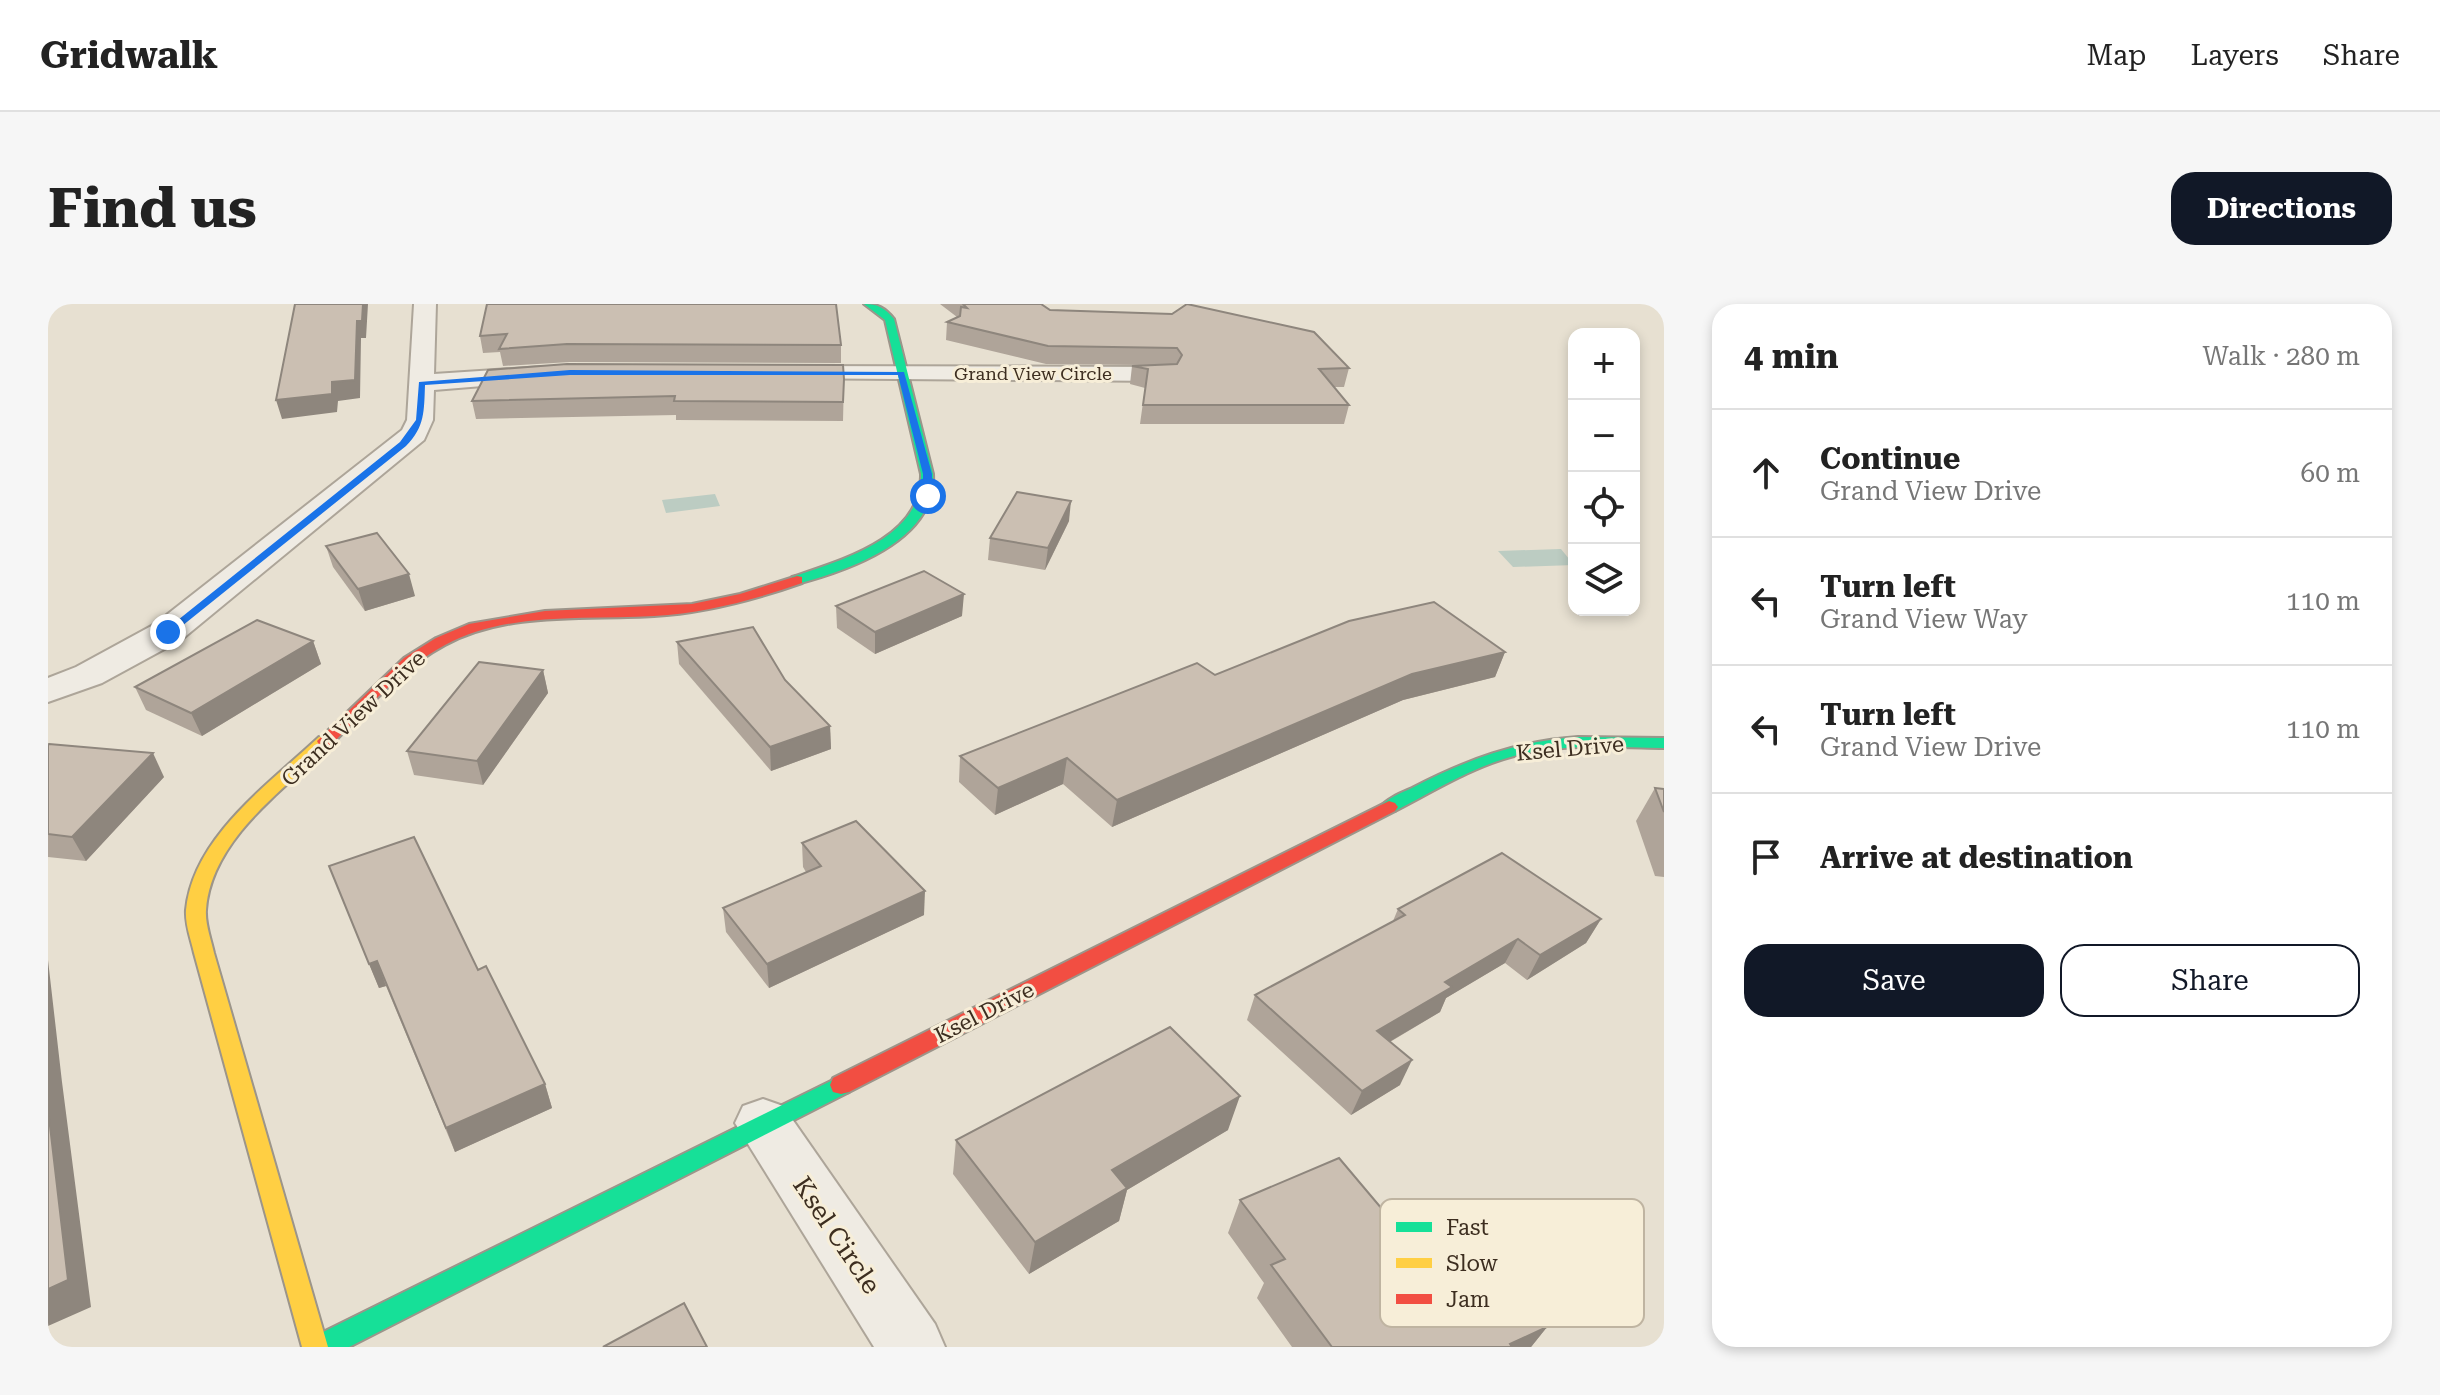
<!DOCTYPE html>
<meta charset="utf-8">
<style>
body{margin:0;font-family:"Roboto Serif",serif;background:#f6f6f6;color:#222}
.controls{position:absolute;right:24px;top:24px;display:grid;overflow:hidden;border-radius:16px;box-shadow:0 4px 12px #0003}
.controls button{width:72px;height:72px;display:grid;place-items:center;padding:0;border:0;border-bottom:2px solid #e0e0e0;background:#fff;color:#222;font:40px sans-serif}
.stop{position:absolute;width:24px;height:24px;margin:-18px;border:6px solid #1a73e8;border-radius:50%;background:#fff}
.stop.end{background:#1a73e8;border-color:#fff;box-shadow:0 2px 8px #0008}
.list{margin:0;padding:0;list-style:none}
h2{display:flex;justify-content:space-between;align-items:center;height:104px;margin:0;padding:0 32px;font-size:34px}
h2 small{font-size:26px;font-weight:400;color:#767676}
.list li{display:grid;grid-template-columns:52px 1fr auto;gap:24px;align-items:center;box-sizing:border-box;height:128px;padding:0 32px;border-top:2px solid #e0e0e0}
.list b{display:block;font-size:30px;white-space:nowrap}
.list p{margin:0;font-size:26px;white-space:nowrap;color:#767676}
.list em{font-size:26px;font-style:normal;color:#767676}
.actions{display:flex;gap:16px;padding:24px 32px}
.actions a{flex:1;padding:18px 0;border:2px solid #111827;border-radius:24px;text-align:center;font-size:28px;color:#111827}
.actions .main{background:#111827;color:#fff}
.icon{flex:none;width:44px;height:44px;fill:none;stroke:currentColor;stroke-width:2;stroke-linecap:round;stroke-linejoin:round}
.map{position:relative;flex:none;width:1616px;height:1043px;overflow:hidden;border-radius:24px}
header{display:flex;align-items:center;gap:48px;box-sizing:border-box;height:112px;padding:0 40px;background:#fff;border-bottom:2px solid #e0e0e0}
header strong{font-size:38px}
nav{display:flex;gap:44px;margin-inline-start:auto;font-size:28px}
.intro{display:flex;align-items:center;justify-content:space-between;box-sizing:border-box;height:192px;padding:0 48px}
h1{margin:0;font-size:56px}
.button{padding:20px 36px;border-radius:24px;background:#111827;color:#fff;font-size:28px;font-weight:700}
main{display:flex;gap:48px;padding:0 48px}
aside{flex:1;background:#fff;border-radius:24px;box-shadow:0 4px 12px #0003}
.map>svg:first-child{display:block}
.water{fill:#bcccc2}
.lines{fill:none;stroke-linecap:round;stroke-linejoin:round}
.street-casing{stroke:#ada599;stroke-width:4}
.fast-casing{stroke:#9c958a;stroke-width:4}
.slow-casing{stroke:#9c958a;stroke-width:4}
.jam-casing{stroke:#9c958a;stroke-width:4}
.street{fill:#efebe3;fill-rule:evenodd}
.fast{fill:#16e098;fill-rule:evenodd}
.slow{fill:#ffcf43;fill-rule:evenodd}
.jam{fill:#f24e42;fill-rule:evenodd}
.wall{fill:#afa499}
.shaded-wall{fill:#8e867d}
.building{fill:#cbbfb2;stroke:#8e867d;stroke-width:2}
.route{fill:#1a73e8}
.labels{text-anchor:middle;stroke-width:6;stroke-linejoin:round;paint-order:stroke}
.far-street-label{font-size:18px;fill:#3d2e20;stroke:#f7eed8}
.street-label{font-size:22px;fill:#3d2e20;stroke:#f7eed8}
.near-street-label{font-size:26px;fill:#3d2e20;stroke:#f7eed8}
.key{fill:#f7eed8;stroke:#bfb4a1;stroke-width:2}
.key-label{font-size:22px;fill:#3d2e20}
</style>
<header>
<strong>Gridwalk</strong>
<nav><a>Map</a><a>Layers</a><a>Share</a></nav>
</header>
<div class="intro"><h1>Find us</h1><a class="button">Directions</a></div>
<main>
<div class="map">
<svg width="1616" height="1043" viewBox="0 0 1616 1043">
<rect width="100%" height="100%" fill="#e7e0d1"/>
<g class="water">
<polygon points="667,190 672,202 618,209 614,196"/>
<polygon points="1513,245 1526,261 1465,263 1450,247"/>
</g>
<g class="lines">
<defs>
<g id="street">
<polygon points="366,0 388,0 386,70 494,63 503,65 506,70 503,75 494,77 386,86 385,116 376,136 133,336 54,379 0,398 0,374 28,363 107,320 354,126 359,116"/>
<polygon points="735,62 1116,63 1125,65 1128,70 1125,75 1116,77 726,74 723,69 726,64"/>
<polygon points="715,795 735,802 887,1020 897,1043 826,1043 687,819 695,802"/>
</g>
<g id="fast">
<path d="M816,0C830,0 837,4 846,15L885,170C889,236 802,266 749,280L744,279V273C794,256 875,234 873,170L837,16Z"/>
<path d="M1530,433L1616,434V444C1566,443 1515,439 1466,452C1424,463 1386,487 1347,507H1335L1332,503C1340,494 1353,489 1364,484C1418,456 1469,437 1530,433Z"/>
<polygon points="793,772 801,774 804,781 801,788 301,1043 260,1043 263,1034"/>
</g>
<path id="slow" d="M277,432L285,437L283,441C236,485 163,536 158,606C157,620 163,635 166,649L280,1043H254L146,649C143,635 137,621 138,606C145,533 221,480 271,433Z"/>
<g id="jam">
<path d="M749,272L754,273V279C706,296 657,309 606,312C537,316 460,307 397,341C352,365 319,405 283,441H271L269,437L356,354L388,334L421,320L497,307L644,300L692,290Z"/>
<polygon points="1341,497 1347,499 1350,503 1347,507 801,788 793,790 785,788 782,781 785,774"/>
</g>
</defs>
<use href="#street" class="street-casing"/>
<use href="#fast" class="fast-casing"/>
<use href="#slow" class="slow-casing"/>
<use href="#jam" class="jam-casing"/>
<use href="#street" class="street"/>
<use href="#fast" class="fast"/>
<use href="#slow" class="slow"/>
<use href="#jam" class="jam"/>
</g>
<g class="wall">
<polygon points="439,0 793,41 793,59 522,58 455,62 452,48 435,49 432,32"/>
<polygon points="892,0 993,0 1002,6 1301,64 1296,83 1286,83 1301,101 1296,120 1092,120 1097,84 1082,80 1084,62 1093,61 998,60 898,36 899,18 909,13"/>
<polygon points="796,75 795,117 628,116 628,111 428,115 424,97"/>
<polygon points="1021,217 997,266 940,256 942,234"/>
<polygon points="278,242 367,292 317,307 285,263"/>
<polygon points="788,302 914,312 827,350 789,324"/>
<polygon points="265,337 273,360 154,432 98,406 87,383"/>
<polygon points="629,338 737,376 782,422 783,445 723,467 631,360"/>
<polygon points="1457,348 1447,373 1355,396 1064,523 1015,480 947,511 911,478 912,452 1167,371"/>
<polygon points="495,366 500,389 435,481 366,471 359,447"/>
<polygon points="0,441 116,473 38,557 0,553"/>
<polygon points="1607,484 1616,485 1616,573 1607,572 1588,517"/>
<polygon points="754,539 876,611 721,684 678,628 675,604 758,568 755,563"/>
<polygon points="281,562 430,666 497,780 504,804 407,848 338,682 331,684"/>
<polygon points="1350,605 1553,615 1538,639 1479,676 1457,659 1398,694 1392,708 1342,738 1352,781 1303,811 1199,716 1207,691 1345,617"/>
<polygon points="1180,826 1079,886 1071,917 981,970 905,870 908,836"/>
<polygon points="1192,896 1499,1023 1483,1043 1244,1043 1209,994 1216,979 1180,929"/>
</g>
<g class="shaded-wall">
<polygon points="315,0 320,0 318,34 313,34 312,94 290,97 289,108 234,115 228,96 284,78"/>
<polygon points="1023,197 1021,217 997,266 1000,244"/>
<polygon points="361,270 367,292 317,307 310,285"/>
<polygon points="916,290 914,312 827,350 827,328"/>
<polygon points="265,337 273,360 154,432 143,409"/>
<polygon points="1457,348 1447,373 1355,396 1064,523 1069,496 1364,370"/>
<polygon points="495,366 500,389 435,481 429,457"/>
<polygon points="782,422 783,445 723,467 722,443"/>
<polygon points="105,449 116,473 38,557 24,533"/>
<polygon points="1019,454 1015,480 947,511 950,484"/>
<polygon points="877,587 876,611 721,684 719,660"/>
<polygon points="1553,615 1538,639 1479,676 1492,651"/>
<polygon points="1470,635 1457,659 1398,694 1392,708 1319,751 1329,727 1397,678"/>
<polygon points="0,656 14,778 43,1003 0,1022"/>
<polygon points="329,657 338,682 331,684 321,660"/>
<polygon points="1364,756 1352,781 1303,811 1314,787"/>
<polygon points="497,780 504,804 407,848 398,824"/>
<polygon points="1192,792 1180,826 1079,886 1071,917 981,970 987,938 1064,866"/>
<polygon points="1499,1023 1483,1043 1460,1043 1462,1040"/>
</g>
<g class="building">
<polygon points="247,0 315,0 314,17 309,17 307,76 284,78 284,90 228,96"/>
<polygon points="439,0 788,0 793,41 519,40 451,45 459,30 432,32"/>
<polygon points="915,0 993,0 1002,6 1124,10 1139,0 1266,28 1301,64 1271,65 1301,101 1095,101 1100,65 1084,62 1129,60 1134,51 1129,44 1000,42 899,18 912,12 913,3 919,4"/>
<polygon points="519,60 795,61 796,75 795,98 626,97 627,92 424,97 440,66"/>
<polygon points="969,188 1023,197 1000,244 942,234"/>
<polygon points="329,229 361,270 310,285 278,242"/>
<polygon points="876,267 916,290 827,328 788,302"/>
<polygon points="1386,298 1457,348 1364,370 1069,496 1019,454 950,484 912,452 1149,359 1167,371 1301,317"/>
<polygon points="209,316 265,337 143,409 87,383"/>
<polygon points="705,323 737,376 782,422 722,443 629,338"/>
<polygon points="431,358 495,366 429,457 359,447"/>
<polygon points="1,440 105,449 24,533 0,530 0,441"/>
<polygon points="1607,484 1616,485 1616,508"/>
<polygon points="808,517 877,587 719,660 675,604 773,562 754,539"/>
<polygon points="366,533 430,666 438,662 497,780 398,824 329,657 321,660 281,562"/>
<polygon points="1454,549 1553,615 1492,651 1470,635 1397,678 1404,683 1329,727 1364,756 1314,787 1207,691 1357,611 1350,605"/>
<polygon points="1122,723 1192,792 1064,866 1079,884 987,938 908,836"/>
<polygon points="0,805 20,976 0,985"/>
<polygon points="1291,854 1366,943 1410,923 1499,1023 1462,1040 1464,1043 1284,1043 1223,961 1237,955 1192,896"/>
<polygon points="636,999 659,1043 555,1043"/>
</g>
<path class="route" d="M522,66L856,68L884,170V192L880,194L875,192V170L850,71H522L377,81C376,107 377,123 358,142L124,330L115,328L352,138L368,116L371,78Z"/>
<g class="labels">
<g class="far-street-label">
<text x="985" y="76">Grand View Circle</text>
</g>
<g class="street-label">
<text transform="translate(305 414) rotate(-43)" y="8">Grand View Drive</text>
<text transform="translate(1522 444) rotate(-5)" y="8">Ksel Drive</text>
<text transform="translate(936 708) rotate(-27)" y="8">Ksel Drive</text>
</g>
<g class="near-street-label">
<text transform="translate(789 931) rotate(56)" y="9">Ksel Circle</text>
</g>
</g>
<rect x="1332" y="895" width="264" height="128" rx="12" class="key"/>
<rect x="1348" y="918" width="36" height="10" fill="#16e098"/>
<rect x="1348" y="954" width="36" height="10" fill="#ffcf43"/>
<rect x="1348" y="990" width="36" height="10" fill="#f24e42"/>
<g class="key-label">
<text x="1398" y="931">Fast</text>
<text x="1398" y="967">Slow</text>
<text x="1398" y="1003">Jam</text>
</g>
</svg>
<div class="controls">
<button>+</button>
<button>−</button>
<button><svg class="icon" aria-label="locate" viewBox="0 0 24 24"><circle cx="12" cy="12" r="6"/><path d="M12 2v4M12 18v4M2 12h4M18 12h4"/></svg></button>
<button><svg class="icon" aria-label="layers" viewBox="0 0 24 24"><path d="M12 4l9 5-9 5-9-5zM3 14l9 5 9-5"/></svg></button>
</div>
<div class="stop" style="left:880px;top:192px"></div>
<div class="stop end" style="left:120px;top:328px"></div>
</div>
<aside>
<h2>4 min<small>Walk · 280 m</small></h2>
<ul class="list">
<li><svg class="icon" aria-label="ahead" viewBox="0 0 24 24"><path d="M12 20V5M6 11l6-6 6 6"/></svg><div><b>Continue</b><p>Grand View Drive</p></div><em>60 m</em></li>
<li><svg class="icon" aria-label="left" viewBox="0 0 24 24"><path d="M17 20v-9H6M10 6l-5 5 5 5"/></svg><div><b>Turn left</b><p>Grand View Way</p></div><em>110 m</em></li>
<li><svg class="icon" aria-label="left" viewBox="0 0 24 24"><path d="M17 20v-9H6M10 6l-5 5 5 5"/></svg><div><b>Turn left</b><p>Grand View Drive</p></div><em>110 m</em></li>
<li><svg class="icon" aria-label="arrive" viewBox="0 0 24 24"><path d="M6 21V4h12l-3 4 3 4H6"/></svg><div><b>Arrive at destination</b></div></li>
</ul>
<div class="actions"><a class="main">Save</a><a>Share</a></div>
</aside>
</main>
